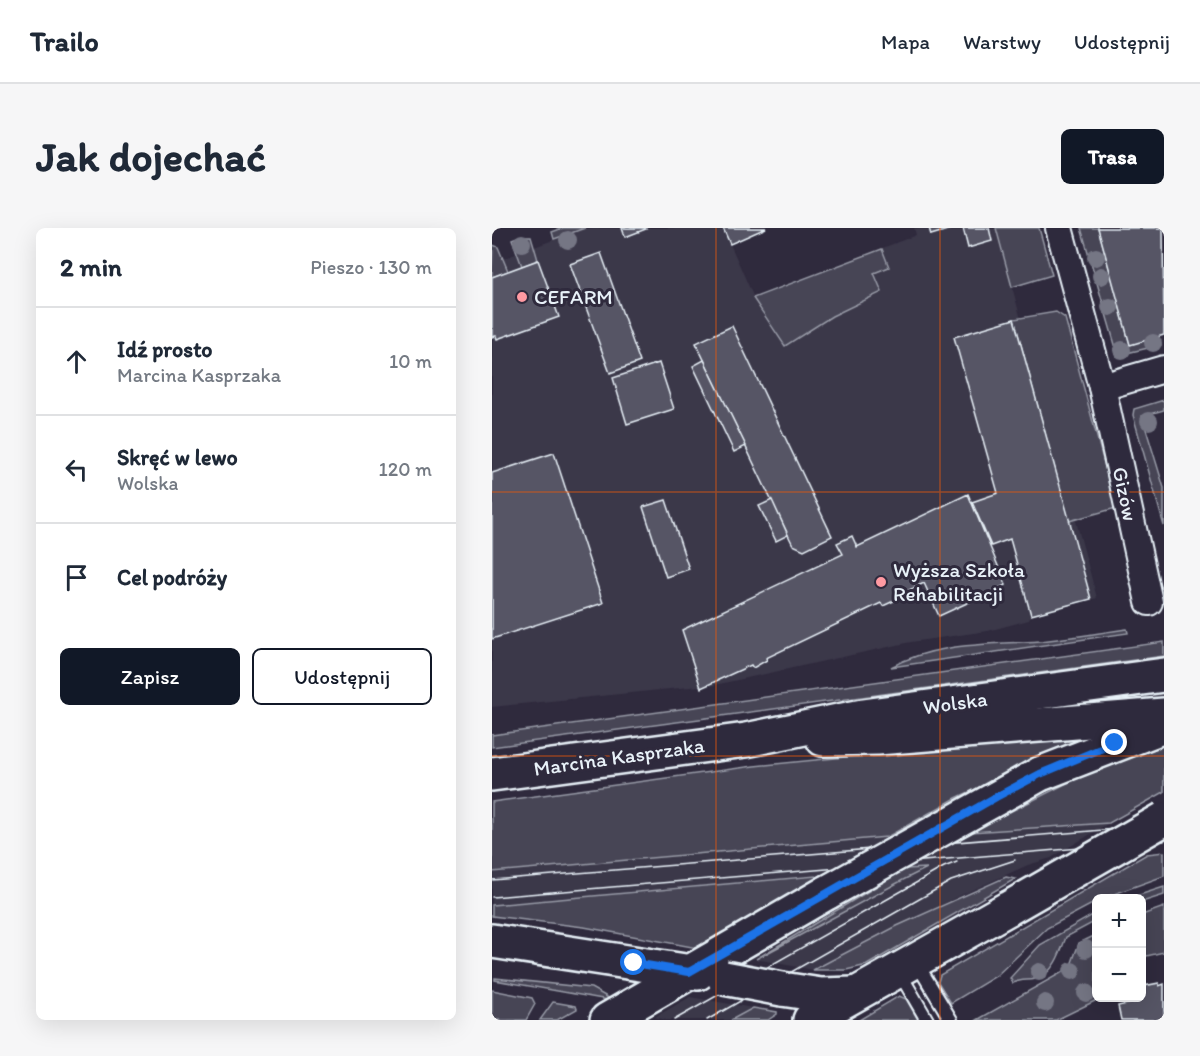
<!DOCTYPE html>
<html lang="pl">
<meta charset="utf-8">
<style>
body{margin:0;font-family:Itim,sans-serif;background:#f6f6f7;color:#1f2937}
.controls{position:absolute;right:18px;bottom:18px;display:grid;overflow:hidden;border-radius:9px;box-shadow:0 6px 24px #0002}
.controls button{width:54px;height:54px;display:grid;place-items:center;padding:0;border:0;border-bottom:2px solid #e0e1e3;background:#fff;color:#1f2937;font:30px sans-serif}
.stop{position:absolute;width:18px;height:18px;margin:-14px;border:4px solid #1a73e8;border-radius:50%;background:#fff}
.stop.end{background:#1a73e8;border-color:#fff;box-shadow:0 2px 6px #0008}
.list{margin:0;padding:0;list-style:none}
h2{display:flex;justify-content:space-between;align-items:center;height:78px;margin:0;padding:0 24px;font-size:26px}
h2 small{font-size:20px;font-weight:400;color:#747a83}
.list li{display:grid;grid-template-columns:39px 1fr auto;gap:18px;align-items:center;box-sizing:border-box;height:108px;padding:0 24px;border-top:2px solid #e0e1e3}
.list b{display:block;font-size:22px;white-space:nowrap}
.list p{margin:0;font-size:20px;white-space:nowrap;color:#747a83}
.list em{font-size:20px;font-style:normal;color:#747a83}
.actions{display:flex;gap:12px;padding:18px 24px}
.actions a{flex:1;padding:14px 0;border:2px solid #111827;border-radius:9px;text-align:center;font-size:21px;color:#111827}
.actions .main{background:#111827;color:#fff}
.icon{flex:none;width:33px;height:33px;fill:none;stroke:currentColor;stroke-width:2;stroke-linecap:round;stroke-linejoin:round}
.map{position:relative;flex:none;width:672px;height:792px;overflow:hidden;border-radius:9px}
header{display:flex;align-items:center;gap:36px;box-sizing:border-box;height:84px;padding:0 30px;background:#fff;border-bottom:2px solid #e0e1e3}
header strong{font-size:28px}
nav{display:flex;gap:33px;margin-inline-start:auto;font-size:21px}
.intro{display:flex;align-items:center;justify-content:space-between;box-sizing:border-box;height:144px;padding:0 36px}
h1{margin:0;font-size:42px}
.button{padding:15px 27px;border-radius:9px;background:#111827;color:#fff;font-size:21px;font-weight:700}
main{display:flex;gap:36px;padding:0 36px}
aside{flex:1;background:#fff;border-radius:9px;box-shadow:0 6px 24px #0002}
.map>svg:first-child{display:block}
.built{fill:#3b3749}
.green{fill:#464455;stroke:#979aa6;stroke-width:1.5}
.building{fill:#575565;stroke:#e8f1f8;stroke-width:1.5}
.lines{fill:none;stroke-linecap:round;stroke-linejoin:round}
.service-casing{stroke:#e8f1f8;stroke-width:16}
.minor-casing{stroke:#e8f1f8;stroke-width:30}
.secondary-casing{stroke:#e8f1f8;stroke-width:38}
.service{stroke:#2f2a3d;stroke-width:12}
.minor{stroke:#2f2a3d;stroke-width:26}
.secondary{stroke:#2f2a3d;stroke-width:33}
.tram{stroke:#e8f1f8;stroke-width:1.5}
.secondary-bridge-casing{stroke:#e8f1f8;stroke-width:38;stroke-linecap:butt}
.secondary-bridge{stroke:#2f2a3d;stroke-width:33}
.tree{fill:#757684}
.route{stroke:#1a73e8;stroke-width:8}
.grid{fill:none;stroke:#e8590c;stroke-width:1.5;stroke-opacity:0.55}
.poi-dot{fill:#ff9aa2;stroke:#2f2a3d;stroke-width:2}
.labels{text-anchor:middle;stroke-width:6;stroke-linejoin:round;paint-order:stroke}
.poi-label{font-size:21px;fill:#e8f1f8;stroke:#2f2a3d;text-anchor:start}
.street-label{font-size:21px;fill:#e8f1f8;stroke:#2f2a3d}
</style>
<header>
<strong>Trailo</strong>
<nav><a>Mapa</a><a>Warstwy</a><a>Udostępnij</a></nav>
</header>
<div class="intro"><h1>Jak dojechać</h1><a class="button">Trasa</a></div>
<main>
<aside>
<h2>2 min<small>Pieszo · 130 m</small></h2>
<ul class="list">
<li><svg class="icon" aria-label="ahead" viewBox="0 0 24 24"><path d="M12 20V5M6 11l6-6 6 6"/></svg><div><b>Idź prosto</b><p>Marcina Kasprzaka</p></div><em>10 m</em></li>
<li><svg class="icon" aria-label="left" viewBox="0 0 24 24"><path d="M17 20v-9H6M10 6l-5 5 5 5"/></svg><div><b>Skręć w lewo</b><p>Wolska</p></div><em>120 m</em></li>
<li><svg class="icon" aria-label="arrive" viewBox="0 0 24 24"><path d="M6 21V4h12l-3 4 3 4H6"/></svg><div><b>Cel podróży</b></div></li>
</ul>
<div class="actions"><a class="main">Zapisz</a><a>Udostępnij</a></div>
</aside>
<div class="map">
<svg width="672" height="792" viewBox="0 0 672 792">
<rect width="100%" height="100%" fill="#2f2a3d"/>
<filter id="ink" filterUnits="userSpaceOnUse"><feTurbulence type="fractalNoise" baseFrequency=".0167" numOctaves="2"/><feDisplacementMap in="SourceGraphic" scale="12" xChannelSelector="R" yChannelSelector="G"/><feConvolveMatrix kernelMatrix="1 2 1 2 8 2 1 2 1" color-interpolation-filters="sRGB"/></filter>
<g filter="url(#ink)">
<g class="built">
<polygon points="93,0 231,0 262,70 424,7 422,0 504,0 605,370 539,387 537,392 496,403 419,414 209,460 208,458 0,479 0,35"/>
<polygon points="617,595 559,630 536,637 465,669 321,742 264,731 432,641 413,641 478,604"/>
<polygon points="395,609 324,652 323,648 0,677 0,644"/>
<polygon points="198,769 261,780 239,792 174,792 163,789"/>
</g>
<g class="green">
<polygon points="71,0 93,0 62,11 60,4"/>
<polygon points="504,0 547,0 560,47 520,59"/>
<polygon points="589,0 606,0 638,116 667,109 669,117 626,127"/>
<polygon points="28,8 39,8 46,32 30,38 20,11"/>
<polygon points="1,17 6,19 16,43 0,49"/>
<polygon points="390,21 397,39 382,45 390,64 340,88 293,118 261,70"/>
<polygon points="564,84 573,90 624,280 577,293 522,91"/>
<polygon points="672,172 672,182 650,188 672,260 672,298 641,187 642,181"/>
<path d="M635,401L636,405L399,439C444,414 498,417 548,413C577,410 606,405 635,401Z"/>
<polygon points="672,414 672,428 0,519 0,507"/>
<polygon points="608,504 464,570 395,609 0,644 0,574 262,538"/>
<polygon points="672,517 672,564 617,595 478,604 599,543"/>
<polygon points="672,624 672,648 611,670 604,670 604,674 555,700 504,748 459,775 446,754 448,747 655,626"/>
<polygon points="435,640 411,652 264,731 413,641"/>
<polygon points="324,648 324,652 277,678 211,721 92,699 0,688 0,677"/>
<polygon points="514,649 523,651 375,737 354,742 321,742 405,698"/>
<polygon points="672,659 672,667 650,674 650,670 638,670"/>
<polygon points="672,679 672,724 650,729 650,687"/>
<path d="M604,685V693L574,709C569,723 561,747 544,751C535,753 530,751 521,755L518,750L548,717Z"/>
<polygon points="604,707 604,770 609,770 564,792 485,792 578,740 587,715"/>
<polygon points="3,750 99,760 122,773 3,752"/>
<polygon points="0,762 40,770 43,776 34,792 0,792"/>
<polygon points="407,768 414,771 426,792 367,792"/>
<polygon points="61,774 84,778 85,781 65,792 48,792"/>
<polygon points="261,780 285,784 285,786 276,792 239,792"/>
</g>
<g class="building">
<polygon points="130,0 153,0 154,1 133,9"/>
<polygon points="231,0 274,0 238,16"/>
<polygon points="437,0 462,0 439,7"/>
<polygon points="471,0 497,0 500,13 476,20"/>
<polygon points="606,0 671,0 672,107 638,117"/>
<polygon points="109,25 148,134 118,145 78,36"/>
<polygon points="46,32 67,89 5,111 4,108 0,109 0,49"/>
<polygon points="522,91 599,371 539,387 518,311 499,318 480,274 506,265 462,109"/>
<polygon points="240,98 340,308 312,322 301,317 296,307 204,115"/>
<polygon points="212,132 254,218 242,224 201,138"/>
<polygon points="167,135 182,181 135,196 121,150"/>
<polygon points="62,225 111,375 0,411 0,245"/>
<polygon points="476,266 514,357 447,388 432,355 405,368 406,371 391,378 389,375 274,430 275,432 261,440 259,437 209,460 190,402 351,326 345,315 360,308 365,319"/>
<polygon points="174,272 197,341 174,349 151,279"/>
<polygon points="280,272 296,307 284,313 267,278"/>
<polygon points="667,755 667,758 672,756 672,792 629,792 626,778 644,774 643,770 650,770 652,758"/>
</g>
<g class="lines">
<defs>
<g id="service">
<polyline points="424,734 459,792"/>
<polyline points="407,744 435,792"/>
</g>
<g id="minor">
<polyline points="567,0 610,159 657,374"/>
<polyline points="610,159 672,141"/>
</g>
<g id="secondary">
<polyline points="331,511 385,510 672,487"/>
<polyline points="0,546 254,512 371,488 672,447"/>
<polyline points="548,546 672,498"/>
<polyline points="0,713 206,745"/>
<polyline points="290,761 329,767 362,766"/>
<polyline points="115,792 336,664"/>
<polyline points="318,792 517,680"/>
</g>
</defs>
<use href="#service" class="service-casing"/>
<use href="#minor" class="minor-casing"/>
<use href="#secondary" class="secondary-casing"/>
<use href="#service" class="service"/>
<use href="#minor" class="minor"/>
<use href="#secondary" class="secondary"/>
<g class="tram">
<polyline points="0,652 672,597"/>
<polyline points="0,669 672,613"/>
<polyline points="182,792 452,639 465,634"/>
<polyline points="215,792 459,653 523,632"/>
</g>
<defs>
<g id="secondary-bridge">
<polyline points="336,664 548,546"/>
<polyline points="517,680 672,591"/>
<polyline points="232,750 290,761"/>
</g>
</defs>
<use href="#secondary-bridge" class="secondary-bridge-casing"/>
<use href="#secondary-bridge" class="secondary-bridge"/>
</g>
<g class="tree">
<circle cx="76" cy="12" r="9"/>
<circle cx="30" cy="15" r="9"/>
<circle cx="604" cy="29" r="9"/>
<circle cx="609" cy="48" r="9"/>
<circle cx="618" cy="79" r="9"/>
<circle cx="661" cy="115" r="9"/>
<circle cx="630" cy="122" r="9"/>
<circle cx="657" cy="193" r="9"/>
<circle cx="594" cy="721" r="9"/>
<circle cx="580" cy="743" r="9"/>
<circle cx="547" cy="744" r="9"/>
<circle cx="594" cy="765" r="9"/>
<circle cx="553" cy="775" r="9"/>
</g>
</g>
<g class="lines" filter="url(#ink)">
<polyline class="route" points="142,735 197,744 504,569 548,546 623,515"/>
</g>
<path class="grid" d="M224,0V792M448,0V792M0,264H672M0,528H672"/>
<g class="poi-dot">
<circle cx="30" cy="69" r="6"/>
<circle cx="389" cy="354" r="6"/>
</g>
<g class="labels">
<g class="poi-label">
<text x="42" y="76">CEFARM</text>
<text x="401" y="349">Wyższa Szkoła<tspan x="401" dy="24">Rehabilitacji</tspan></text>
</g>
<g class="street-label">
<text transform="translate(633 266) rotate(78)" y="7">Gizów</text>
<text transform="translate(463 475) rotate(-8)" y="7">Wolska</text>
<text transform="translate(127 529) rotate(-8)" y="7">Marcina Kasprzaka</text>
</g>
</g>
</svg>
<div class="controls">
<button>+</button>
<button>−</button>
</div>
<div class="stop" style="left:142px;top:735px"></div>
<div class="stop end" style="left:623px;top:515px"></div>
</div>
</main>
